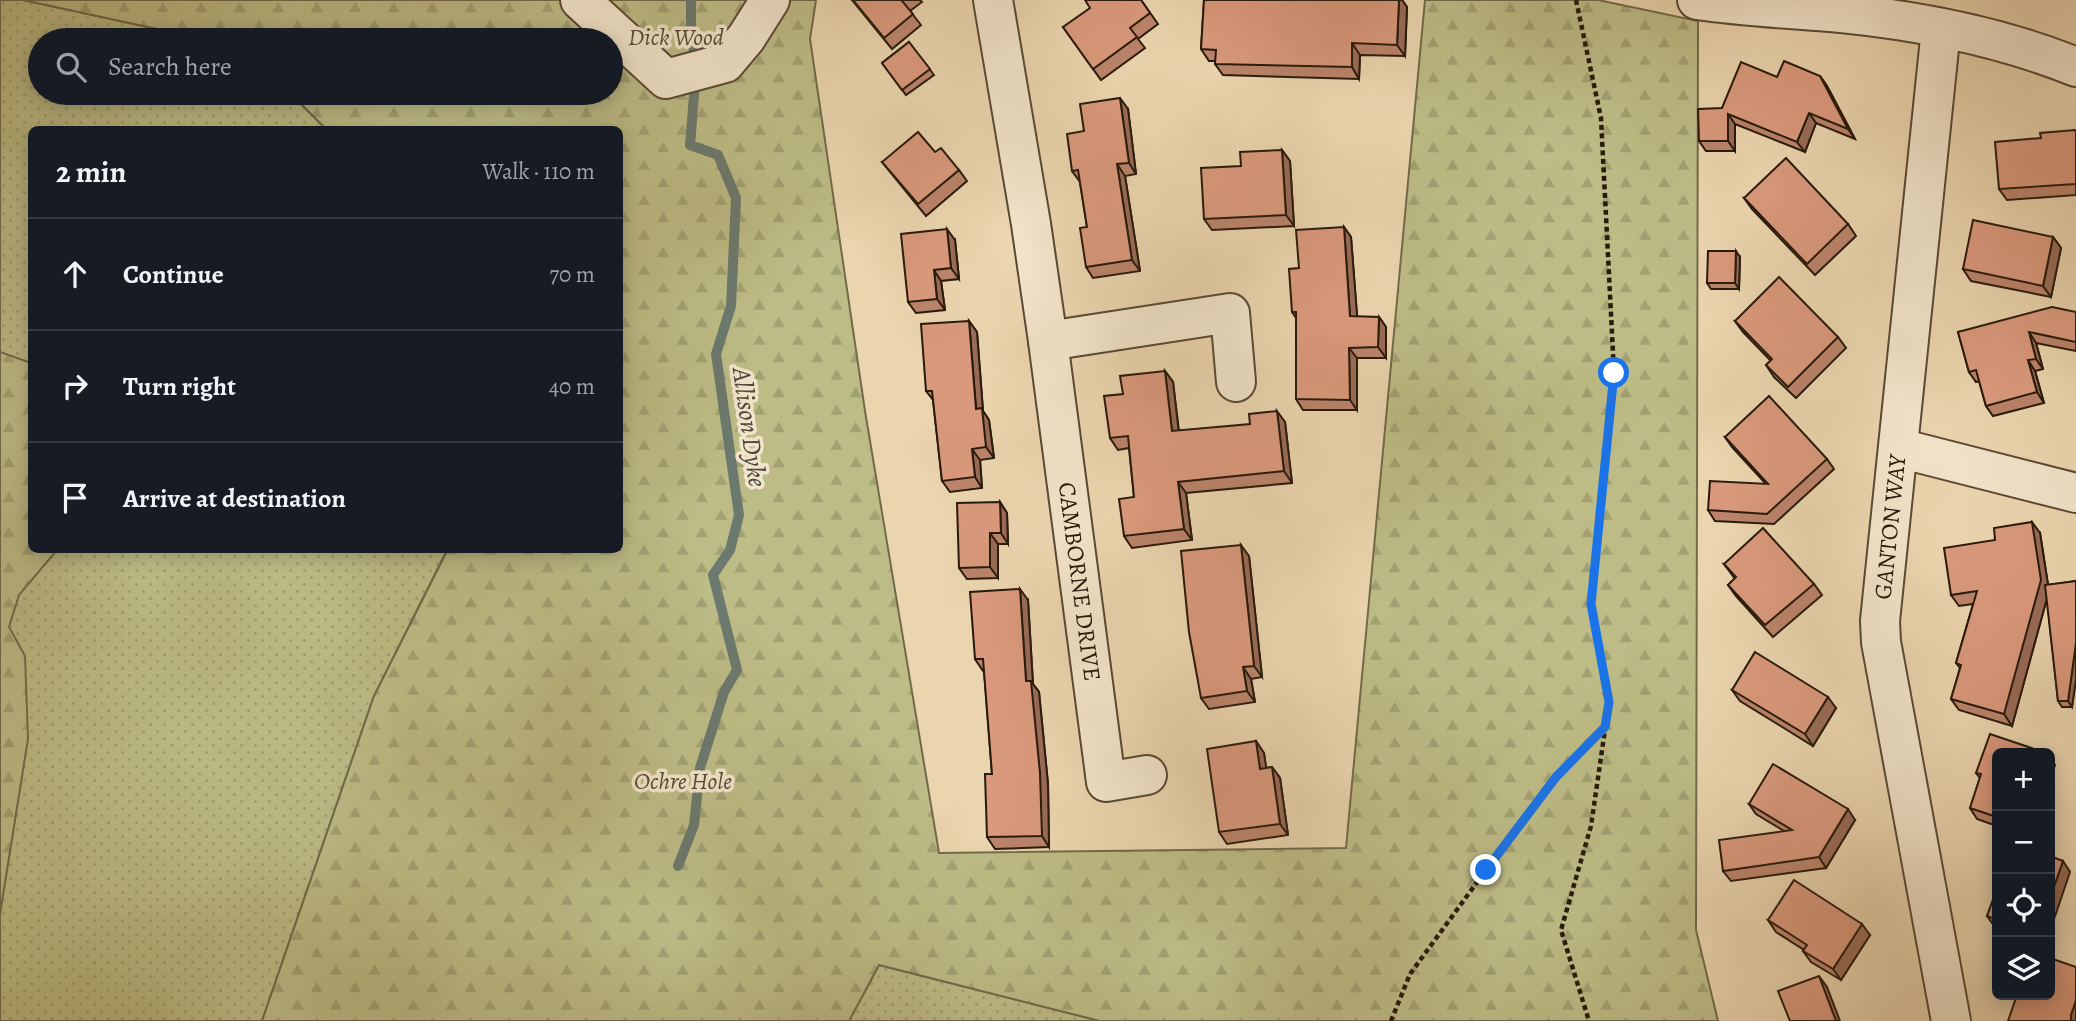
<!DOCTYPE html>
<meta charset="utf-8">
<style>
body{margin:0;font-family:Alegreya,serif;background:#20242c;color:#f1f3f6}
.controls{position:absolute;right:21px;bottom:21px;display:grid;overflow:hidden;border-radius:10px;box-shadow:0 4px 18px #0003}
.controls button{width:63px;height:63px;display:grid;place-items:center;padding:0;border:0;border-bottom:2px solid #363941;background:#171b24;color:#f1f3f6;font:35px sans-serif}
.stop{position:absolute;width:21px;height:21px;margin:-16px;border:5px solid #1a73e8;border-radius:50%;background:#fff}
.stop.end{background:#1a73e8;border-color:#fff;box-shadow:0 2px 7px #0008}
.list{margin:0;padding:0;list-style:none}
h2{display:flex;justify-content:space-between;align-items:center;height:91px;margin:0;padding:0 28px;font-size:30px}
h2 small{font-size:23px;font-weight:400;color:#9ea1a6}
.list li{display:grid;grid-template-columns:46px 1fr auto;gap:21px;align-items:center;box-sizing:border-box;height:112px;padding:0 28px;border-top:2px solid #363941}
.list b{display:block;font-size:26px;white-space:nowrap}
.list em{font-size:23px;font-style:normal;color:#9ea1a6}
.icon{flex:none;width:38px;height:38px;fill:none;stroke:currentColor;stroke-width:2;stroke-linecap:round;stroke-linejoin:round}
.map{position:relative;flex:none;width:2076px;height:1021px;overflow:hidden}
.search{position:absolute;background:#171b24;box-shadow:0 4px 18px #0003;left:28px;top:28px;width:595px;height:77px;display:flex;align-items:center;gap:18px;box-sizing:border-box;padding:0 24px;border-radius:38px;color:#9ea1a6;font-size:26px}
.panel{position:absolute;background:#171b24;box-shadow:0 4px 18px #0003;left:28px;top:126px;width:595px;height:427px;border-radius:10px}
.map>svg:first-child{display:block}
.grass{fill:url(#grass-dots);stroke:#726b49;stroke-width:2}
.forest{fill:url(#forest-firs);stroke:#726b49;stroke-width:2}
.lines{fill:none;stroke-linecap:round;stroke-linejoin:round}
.stream{stroke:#6b796e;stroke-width:10}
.street-casing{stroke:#594934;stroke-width:42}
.path{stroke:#281a0c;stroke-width:4.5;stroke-dasharray:5 3.5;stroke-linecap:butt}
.street{stroke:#f2e4ca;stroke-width:38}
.wall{fill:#bb846b;stroke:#281a0c;stroke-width:2}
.shaded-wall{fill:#996b57;stroke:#281a0c;stroke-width:2}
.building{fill:#da997c;stroke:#281a0c;stroke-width:2}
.route{stroke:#1a73e8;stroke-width:9}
.labels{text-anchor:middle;stroke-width:7;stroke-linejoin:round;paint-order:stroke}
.park-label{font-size:24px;font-style:italic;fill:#554b31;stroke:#f2e4ca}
.street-label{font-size:24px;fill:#281a0c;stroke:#f2e4ca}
.water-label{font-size:26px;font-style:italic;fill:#4a493d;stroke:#f2e4ca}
</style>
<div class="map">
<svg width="2076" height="1021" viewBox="0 0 2076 1021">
<defs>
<pattern id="grass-dots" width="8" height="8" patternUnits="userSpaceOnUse" patternTransform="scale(1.75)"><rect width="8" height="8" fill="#bdbc86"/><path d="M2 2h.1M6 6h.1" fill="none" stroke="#a2a172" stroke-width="1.8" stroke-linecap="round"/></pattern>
<pattern id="forest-firs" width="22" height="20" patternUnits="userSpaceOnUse" patternTransform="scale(1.75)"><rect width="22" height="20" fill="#bdbc86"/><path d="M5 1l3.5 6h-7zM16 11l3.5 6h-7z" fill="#a2a172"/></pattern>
</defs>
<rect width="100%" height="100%" fill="#ebd5ae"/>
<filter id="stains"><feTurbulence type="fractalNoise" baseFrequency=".00286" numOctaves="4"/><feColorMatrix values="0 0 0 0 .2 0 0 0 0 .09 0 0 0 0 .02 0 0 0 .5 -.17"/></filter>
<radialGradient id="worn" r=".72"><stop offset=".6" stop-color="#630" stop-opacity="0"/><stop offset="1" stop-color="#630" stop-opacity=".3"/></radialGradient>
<g class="grass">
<polygon points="0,0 23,0 208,40 40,40 40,93 290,93 326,129 32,130 32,550 444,550 446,552 374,696 262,1021 0,1021"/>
<polygon points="879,965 1100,1021 849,1021"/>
</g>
<g class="forest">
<polygon points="23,0 816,0 810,39 865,411 939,853 1346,848 1425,0 1598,0 1698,21 1696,930 1718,1021 1100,1021 879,965 849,1021 262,1021 374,696 446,553 444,550 620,550 620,130 326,129 290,93 611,93 611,40 208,40"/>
<polygon points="0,352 31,363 32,550 57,550 19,595 9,627 25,656 28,739 0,914"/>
</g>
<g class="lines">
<polyline class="stream" points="678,866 694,825 700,768 724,692 737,670 713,575 730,550 739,515 716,354 731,306 736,198 718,155 690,145 696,71 691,26 691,0"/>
<defs>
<g id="street">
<polyline points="580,0 666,79 725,63 746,38 770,0"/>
<path id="s1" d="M993,0L1031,224L1048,341L1106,782L1147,775"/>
<path d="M1697,0C1745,7 1793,9 1841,13C1921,21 2002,37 2076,67"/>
<polyline points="1941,29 1880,621 1881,642 1951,1021"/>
<polyline points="1048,341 1230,313 1236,382"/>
<polyline points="1899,448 2076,493"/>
</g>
</defs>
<use href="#street" class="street-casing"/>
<g class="path">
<polyline points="1576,0 1601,118 1614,373 1591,604 1609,702 1591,826 1561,930 1589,1021"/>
<polyline points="1391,1021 1410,974 1486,870 1556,777 1605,727"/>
</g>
<use href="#street" class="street"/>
</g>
<g class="wall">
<polygon points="852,0 920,0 922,2 910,11 921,25 892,49"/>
<polygon points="1141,0 1158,24 1138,39 1145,48 1101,80 1063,27"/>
<polygon points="1204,0 1402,0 1407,7 1405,56 1360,55 1359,79 1223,75 1215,64 1216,61 1209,61 1201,49"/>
<polygon points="909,42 934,75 906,95 882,63"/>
<polygon points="1820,76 1827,86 1855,139 1816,123 1805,152 1735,124 1735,151 1706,151 1699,141 1722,108 1777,77"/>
<polygon points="1128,109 1136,174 1125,176 1140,271 1093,278 1086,267 1087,227 1080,182 1072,171 1084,131"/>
<polygon points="2076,130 2076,195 2007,200 1999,189 2041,138"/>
<polygon points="1282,150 1290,161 1294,226 1212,230 1204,219 1241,166"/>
<polygon points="935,152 959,170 967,181 926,216 882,162"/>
<polygon points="1744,198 1848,224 1856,236 1815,275 1752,209"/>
<polygon points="1344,227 1351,237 1357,317 1379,317 1386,327 1386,358 1357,358 1357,410 1303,410 1296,399 1296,318 1292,312 1299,268"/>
<polygon points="2053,237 2061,248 2051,297 1971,281 1963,269"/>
<polygon points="955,240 959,279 941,281 945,310 916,313 908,302"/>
<polygon points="1740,257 1739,289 1711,289 1707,283"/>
<polygon points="2076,312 2076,351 2036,343 2043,369 2035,371 2044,403 1993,416 1986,406 1979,381 1976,382 1969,372 1958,332"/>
<polygon points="969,321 977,332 983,411 989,420 994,458 980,460 982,488 950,492 942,481 933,400 926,391"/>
<polygon points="1735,321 1838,337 1846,348 1796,398 1774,377 1766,365 1771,361 1743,332"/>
<polygon points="1165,371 1173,382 1179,431 1285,422 1292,483 1186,493 1192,540 1132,548 1124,536 1134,497 1129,448 1118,450 1110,438 1123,394"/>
<polygon points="1725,437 1827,459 1834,469 1774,524 1715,521 1708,510 1766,484 1732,447"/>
<polygon points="1000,502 1007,513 1008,544 998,544 998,578 967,579 959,568"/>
<polygon points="2040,533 2048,585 2076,581 2076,679 2072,707 2062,707 2058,701 2047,598 2012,726 1959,710 1951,699 1960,668 1956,663 1973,604 1959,606 1951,595"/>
<polygon points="1249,556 1262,677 1251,679 1255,702 1209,709 1201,698"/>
<polygon points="1724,564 1814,584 1822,595 1773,637 1736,596 1728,585 1735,579"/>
<polygon points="1028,600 1033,684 1039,692 1048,784 1049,847 995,849 987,837 992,774 984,670 983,671 975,659"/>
<polygon points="1732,690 1836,708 1813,746 1740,701"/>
<polygon points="1256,741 1264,753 1266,768 1272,767 1280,778 1288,835 1227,844 1219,832"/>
<polygon points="1997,753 1997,826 1977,819 1970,808 1980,778 1976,773"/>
<polygon points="1749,804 1855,820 1826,868 1731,881 1723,871 1784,831 1756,814"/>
<polygon points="1997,889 1997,928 1995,927 1987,916"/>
<polygon points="1768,920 1870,935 1841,980 1811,962 1803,951 1804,950 1776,932"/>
</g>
<g class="shaded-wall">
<polygon points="1399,0 1402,0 1407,7 1405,56 1397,45"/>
<polygon points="1352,43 1360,55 1359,79 1352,67"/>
<polygon points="1820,76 1827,86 1855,139 1848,129"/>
<polygon points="1120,98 1128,109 1136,174 1129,163"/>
<polygon points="1809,113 1816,123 1805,152 1797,142"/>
<polygon points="1728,114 1735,124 1735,151 1728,141"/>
<polygon points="1282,150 1290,161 1294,226 1286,215"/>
<polygon points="1117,164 1125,176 1140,271 1132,260"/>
<polygon points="1344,227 1351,237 1358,327 1350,316"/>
<polygon points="947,229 955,240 959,279 951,268"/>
<polygon points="2053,237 2061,248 2051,297 2043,286"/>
<polygon points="1736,251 1740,257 1739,289 1735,283"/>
<polygon points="934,270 941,281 945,310 937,299"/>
<polygon points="1379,317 1386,327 1386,358 1378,347"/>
<polygon points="969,321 977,332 983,411 989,420 994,458 986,447 976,409"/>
<polygon points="2029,332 2036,343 2043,369 2036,359"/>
<polygon points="1349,348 1357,358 1357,410 1350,400"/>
<polygon points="2028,360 2035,371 2044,403 2037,392"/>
<polygon points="1165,371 1173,382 1180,443 1172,431"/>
<polygon points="1277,411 1285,422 1292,483 1284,471"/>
<polygon points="972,449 980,460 982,488 975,477"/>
<polygon points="1178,482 1186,493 1192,540 1184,529"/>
<polygon points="1000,502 1007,513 1008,544 1001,533"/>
<polygon points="2032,522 2040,533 2049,591 2012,726 2004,714"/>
<polygon points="990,533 998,544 998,578 990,567"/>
<polygon points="1241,545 1249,556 1262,677 1254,666"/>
<polygon points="1020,589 1028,600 1033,684 1039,692 1048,784 1049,847 1042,836 1026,681"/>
<polygon points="2076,643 2076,679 2072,707 2068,701"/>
<polygon points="1243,667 1251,679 1255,702 1247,691"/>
<polygon points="1828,697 1836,708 1813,746 1805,734"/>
<polygon points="1256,741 1264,753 1268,780 1260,769"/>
<polygon points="2050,757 2055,765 2050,781"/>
<polygon points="1272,767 1280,778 1288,835 1280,824"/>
<polygon points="1848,809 1855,820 1826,868 1819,857"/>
<polygon points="2063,861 2070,872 2050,931 2050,898"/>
<polygon points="1862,924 1870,935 1841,980 1833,969"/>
<polygon points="1819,976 1827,987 1840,1021 1836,1021"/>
<polygon points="2076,1000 2076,1021 2071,1021 2071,1015"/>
</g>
<g class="building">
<polygon points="853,0 903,0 902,1 913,14 884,38"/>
<polygon points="1085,0 1141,0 1150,13 1130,28 1137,37 1093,69 1063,27 1090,8"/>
<polygon points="1204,0 1399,0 1397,45 1352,43 1352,67 1215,64 1216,50 1201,49"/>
<polygon points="909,42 930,69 902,90 882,63"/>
<polygon points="1784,61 1820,76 1848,129 1809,113 1797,142 1728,114 1728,141 1699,141 1698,109 1722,108 1741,62 1777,77"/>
<polygon points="1120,98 1129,163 1117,164 1132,260 1086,267 1080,228 1087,227 1078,170 1072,171 1067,134 1084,131 1080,104"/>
<polygon points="2076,130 2076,184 1999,189 1995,142 2041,138 2040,133"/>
<polygon points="918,132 935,152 941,148 959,170 918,204 882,162"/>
<polygon points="1282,150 1286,215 1204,219 1201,168 1241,166 1240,152"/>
<polygon points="1786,158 1848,224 1807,264 1744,198"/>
<polygon points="1973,220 2053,237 2043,286 1963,269"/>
<polygon points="1344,227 1350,316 1379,317 1378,347 1349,348 1350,400 1296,399 1296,312 1292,312 1289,269 1299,268 1296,230"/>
<polygon points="947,229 951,268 934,270 937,299 908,302 901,234"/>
<polygon points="1708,251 1736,251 1735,283 1707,283"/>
<polygon points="1779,277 1838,337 1788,387 1766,365 1772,359 1735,321"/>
<polygon points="2052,307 2076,312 2076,342 2029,332 2036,359 2028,360 2037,392 1986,406 1976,370 1969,372 1958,332"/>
<polygon points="969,321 976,409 982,408 986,447 972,449 975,477 942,481 932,391 926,391 921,324"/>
<polygon points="1165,371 1172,431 1250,424 1249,414 1277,411 1284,471 1178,482 1184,529 1124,536 1119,499 1134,497 1128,436 1110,438 1104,396 1123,394 1120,376"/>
<polygon points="1769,396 1827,459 1767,514 1708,510 1710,481 1768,484 1725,437"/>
<polygon points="1000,502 1001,533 990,533 990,567 959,568 957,503"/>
<polygon points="2032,522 2041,580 2004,714 1951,699 1961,665 1956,663 1977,591 1951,595 1944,548 1995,540 1994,528"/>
<polygon points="1763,528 1814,584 1765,625 1728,585 1736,577 1724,564"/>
<polygon points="1241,545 1254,666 1243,667 1247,691 1201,698 1189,632 1181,551"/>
<polygon points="2076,581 2076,643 2068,701 2058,701 2045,585"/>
<polygon points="1020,589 1026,681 1031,681 1040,773 1042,836 987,837 985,774 992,774 983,659 975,659 970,592"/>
<polygon points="1755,652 1828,697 1805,734 1732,690"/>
<polygon points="1990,734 2046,753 1997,753 1997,817 1970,808 1981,774 1976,773"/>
<polygon points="1256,741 1260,769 1272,767 1280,824 1219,832 1207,749"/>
<polygon points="1773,764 1848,809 1819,857 1723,871 1719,840 1792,830 1749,804"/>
<polygon points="2050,856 2063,861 2050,898"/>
<polygon points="1794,880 1862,924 1833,969 1803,951 1807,945 1768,920"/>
<polygon points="1997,889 1997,920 1987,916"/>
<polygon points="2050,958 2076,967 2076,1000 2071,1015 2071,1021 2008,1021 2017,995 2050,995"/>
<polygon points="1819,976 1836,1021 1790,1021 1778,991"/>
</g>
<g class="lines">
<polyline class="route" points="1486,870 1556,777 1605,727 1609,702 1591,604 1614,373"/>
</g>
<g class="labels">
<g class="park-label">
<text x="676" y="45">Dick Wood</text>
<text x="683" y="789">Ochre Hole</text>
</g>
<g class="street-label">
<text transform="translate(1890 527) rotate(-84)" y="8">GANTON WAY</text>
<text dy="8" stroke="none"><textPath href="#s1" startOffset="588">CAMBORNE DRIVE</textPath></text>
</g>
<g class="water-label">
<text transform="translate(750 427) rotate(82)" y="9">Allison Dyke</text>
</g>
</g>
<rect width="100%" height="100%" filter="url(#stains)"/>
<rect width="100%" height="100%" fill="url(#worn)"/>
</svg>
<div class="controls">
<button>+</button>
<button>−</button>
<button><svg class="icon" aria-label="locate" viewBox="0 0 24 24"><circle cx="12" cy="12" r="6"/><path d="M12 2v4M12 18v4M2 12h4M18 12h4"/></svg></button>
<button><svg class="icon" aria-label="layers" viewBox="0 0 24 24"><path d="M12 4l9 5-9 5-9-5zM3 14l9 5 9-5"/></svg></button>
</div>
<div class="stop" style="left:1614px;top:373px"></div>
<div class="stop end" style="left:1486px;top:870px"></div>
<div class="search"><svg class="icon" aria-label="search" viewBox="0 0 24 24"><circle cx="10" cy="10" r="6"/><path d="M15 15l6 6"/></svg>Search here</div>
<section class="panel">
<h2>2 min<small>Walk · 110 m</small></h2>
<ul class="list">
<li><svg class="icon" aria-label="ahead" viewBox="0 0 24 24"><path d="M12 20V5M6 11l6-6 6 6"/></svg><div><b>Continue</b></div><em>70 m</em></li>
<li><svg class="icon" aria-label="right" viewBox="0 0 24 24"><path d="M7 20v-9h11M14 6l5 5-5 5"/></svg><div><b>Turn right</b></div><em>40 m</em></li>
<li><svg class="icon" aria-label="arrive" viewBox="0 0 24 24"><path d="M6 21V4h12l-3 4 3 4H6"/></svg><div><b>Arrive at destination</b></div></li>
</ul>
</section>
</div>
